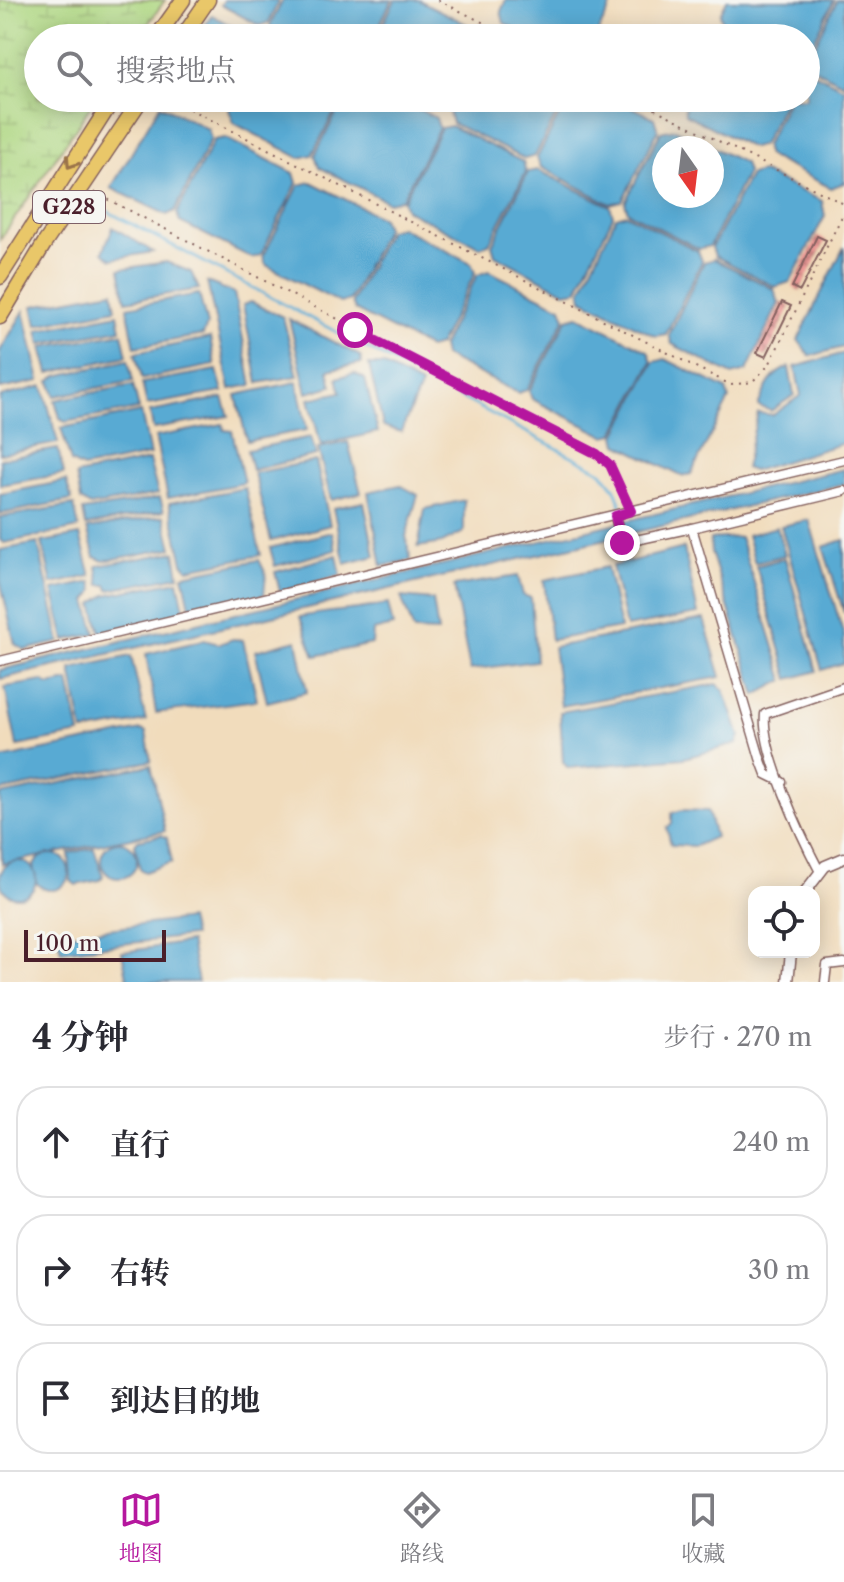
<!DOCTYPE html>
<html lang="zh">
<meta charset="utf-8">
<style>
body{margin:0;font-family:"Libre Caslon Text","Noto Serif SC",serif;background:#f7f7f7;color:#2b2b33}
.controls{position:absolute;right:24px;bottom:24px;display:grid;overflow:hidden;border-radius:16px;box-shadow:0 4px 20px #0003}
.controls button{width:72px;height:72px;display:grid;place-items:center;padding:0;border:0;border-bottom:2px solid #e1e1e2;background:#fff;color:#2b2b33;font:40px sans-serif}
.compass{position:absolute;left:652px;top:136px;width:72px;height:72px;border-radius:50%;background:#fff;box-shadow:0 4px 20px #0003;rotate:166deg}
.scale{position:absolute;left:24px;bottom:20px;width:142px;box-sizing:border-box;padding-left:8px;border:4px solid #4a1f2b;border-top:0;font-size:22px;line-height:28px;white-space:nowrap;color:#4a1f2b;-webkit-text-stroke:6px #f6f6f2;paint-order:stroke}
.stop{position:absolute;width:24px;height:24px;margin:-18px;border:6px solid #b5179e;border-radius:50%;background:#fff}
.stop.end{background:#b5179e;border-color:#fff;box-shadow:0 2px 8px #0008}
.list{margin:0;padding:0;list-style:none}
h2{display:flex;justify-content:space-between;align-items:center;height:104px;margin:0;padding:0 32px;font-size:34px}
h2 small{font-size:26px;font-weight:400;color:#7c7c81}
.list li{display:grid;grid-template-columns:52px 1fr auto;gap:24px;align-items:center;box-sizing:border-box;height:112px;margin:0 16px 16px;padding:0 16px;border:2px solid #e1e1e2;border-radius:32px}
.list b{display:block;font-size:30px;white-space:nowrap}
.list em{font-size:26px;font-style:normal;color:#7c7c81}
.icon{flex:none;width:44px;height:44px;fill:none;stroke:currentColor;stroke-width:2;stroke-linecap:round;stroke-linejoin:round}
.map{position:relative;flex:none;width:844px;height:982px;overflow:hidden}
.search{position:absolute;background:#fff;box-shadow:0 4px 20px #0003;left:24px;right:24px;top:24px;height:88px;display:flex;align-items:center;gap:20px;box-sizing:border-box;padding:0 28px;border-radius:44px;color:#7c7c81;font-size:30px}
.sheet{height:488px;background:#fff}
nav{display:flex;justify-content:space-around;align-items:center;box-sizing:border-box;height:112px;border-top:2px solid #e1e1e2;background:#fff;font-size:22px;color:#7c7c81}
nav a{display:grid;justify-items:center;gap:4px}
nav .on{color:#b5179e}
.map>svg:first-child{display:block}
.wetland{fill:url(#wetland-marsh);stroke:#7c7b56;stroke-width:2}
.water{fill:#58aad3;stroke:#51647f;stroke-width:2;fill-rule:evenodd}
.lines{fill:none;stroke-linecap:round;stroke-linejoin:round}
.stream{stroke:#58aad3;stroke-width:3}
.building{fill:url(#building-cross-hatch)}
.minor-casing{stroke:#84615e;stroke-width:11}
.tertiary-casing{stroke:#84615e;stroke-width:13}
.trunk-casing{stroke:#84615e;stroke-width:17}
.path{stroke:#84615e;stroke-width:2;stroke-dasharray:2 6;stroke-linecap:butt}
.minor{stroke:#fff;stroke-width:8}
.tertiary{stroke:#fff;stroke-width:10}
.trunk{stroke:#e9c769;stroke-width:14}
.oneway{stroke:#9a734a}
.route{stroke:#b5179e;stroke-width:10}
.labels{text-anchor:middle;stroke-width:8;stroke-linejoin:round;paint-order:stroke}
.shield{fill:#f6f6f2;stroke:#7e6067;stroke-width:2}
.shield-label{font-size:20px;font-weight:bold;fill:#4a1f2b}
</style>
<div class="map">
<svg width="844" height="982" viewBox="0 0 844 982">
<defs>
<pattern id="wetland-marsh" width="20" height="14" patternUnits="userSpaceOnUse" patternTransform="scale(2)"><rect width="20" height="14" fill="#afd782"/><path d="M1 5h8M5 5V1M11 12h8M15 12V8" fill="none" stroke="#98b870"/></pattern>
<pattern id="building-cross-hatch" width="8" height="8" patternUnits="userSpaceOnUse" patternTransform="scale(2)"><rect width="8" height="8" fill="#e99795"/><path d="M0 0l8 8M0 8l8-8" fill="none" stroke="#bf7b7a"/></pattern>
</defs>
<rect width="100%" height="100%" fill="#f6f6f2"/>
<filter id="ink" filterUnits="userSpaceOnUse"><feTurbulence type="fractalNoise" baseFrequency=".0125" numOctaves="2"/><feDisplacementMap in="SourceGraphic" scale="16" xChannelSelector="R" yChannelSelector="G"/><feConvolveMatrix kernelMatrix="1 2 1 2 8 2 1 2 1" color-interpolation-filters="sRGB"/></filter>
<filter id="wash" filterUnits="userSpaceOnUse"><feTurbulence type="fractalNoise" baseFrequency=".006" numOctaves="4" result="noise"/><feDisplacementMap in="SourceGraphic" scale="32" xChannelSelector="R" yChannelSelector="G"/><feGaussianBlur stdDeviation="1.8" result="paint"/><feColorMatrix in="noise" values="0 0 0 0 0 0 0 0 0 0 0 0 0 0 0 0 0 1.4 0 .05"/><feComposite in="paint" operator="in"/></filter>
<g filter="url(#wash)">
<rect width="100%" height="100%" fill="#f1dcbc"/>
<polygon class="wetland" points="0,0 165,0 138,38 38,38 38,98 96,98 0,240"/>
<g class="water">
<polygon points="224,0 279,0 269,22 260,26 221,5"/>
<polygon points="283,0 392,0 373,38 285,38 272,32 270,25"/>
<polygon points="395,0 419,0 480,31 482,38 376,38"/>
<polygon points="506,0 614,0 595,38 534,38 504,23 501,11"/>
<polygon points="727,0 834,0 806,58 806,38 753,38 723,24 720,14"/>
<polygon points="837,0 844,0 844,84 811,67 809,58"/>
<polygon points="212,15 253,38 197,38"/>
<polygon points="810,71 844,88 844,183 831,188 768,156 765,146 789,98 806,98 806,72"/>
<polygon points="235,98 342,98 312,155 300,158 234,123 229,110"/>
<polygon points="344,98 396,98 436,118 439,128 402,199 388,202 319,167 315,155"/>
<polygon points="457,98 565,98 535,156 525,159 452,123 449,113"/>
<polygon points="568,98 614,98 654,118 658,131 622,201 610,204 541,167 537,158"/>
<polygon points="684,98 786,98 762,145 752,148 685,114"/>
<polygon points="160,105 208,129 211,139 175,211 167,215 111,188"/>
<polygon points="451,126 523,162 526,172 489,244 480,247 406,210 403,201 441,128"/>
<path d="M675,129L744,163L747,173L710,246L699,249L628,212L625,202L661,132ZM664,148H712V196H664Z"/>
<polygon points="225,138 294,173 297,183 261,255 252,258 180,222 177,213 214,140"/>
<polygon points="538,170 610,206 613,216 577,290 565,292 495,255 492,245 528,172"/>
<polygon points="761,172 822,201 825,216 790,282 775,287 715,256 712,247 750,175"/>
<polygon points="311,182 382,218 386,228 350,300 340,303 266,265 263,257 299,185"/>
<polygon points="626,214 698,251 702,261 666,334 655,336 582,299 581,291 616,217"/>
<polygon points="113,227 153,252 112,259 103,252"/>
<polygon points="400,227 471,263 475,273 439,345 429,348 355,310 352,302 388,230"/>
<polygon points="844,247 844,347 810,356 798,340"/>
<polygon points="714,259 774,289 779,303 747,371 732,375 672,344 669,335 704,262"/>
<polygon points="166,262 191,272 199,289 126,301 120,269"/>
<polygon points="489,271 561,307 565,318 527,390 518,393 444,356 442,346 477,275"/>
<polygon points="207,282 234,293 252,385 230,389"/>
<polygon points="113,291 116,309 37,325 33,306"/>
<polygon points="199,294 207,325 203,335 135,347 127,307"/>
<polygon points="251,302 283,317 298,376 258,383 243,305"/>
<polygon points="24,311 40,381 0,389 0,351"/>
<polygon points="118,314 121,329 41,344 38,330"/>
<polygon points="578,316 648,351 652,362 614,434 605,436 532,399 529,391 567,319"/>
<polygon points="289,319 360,356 362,363 328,370 332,386 307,393"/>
<polygon points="122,333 127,356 49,373 42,347"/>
<polygon points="210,338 215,365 142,379 135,353"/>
<polygon points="844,353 844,443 753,471 745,468 758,413 773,415 801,395 795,367"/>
<polygon points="665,359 726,389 729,399 691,474 681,476 618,444 616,435 654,362"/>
<polygon points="128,360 133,381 55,396 50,381 57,376"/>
<polygon points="369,365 383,365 421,385 401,432 383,426"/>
<path d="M789,367L794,395L771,411L758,406C765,389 771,373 789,367Z"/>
<polygon points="217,370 223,392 147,405 142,383"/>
<polygon points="354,373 365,379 378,432 321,445 309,399 341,392 337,378"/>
<polygon points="297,382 307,430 247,441 236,395"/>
<polygon points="133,385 139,409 65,422 60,418 55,400"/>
<polygon points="43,386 58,443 0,454 0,397"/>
<polygon points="223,398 229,416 153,429 150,412"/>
<polygon points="141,412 150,455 83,468 71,462 61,428"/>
<polygon points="223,424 224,430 232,431 244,483 168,498 155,437"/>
<polygon points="311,437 316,455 252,470 247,450"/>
<polygon points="348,442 361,493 331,500 318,448"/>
<polygon points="58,449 64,474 0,485 0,459"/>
<polygon points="149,460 158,494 90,506 81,500 76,475"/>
<polygon points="316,461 330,525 271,541 254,473"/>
<polygon points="844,469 844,484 0,679 0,670"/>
<polygon points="66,481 72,500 0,514 0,494"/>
<polygon points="400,485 418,495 406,536 411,560 382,566 368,492"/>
<polygon points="245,488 261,555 188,569 183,563 169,503"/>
<polygon points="160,498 164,511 86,526 83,511"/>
<polygon points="464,500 464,532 442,543 418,547 425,509"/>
<polygon points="364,502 375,556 345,564 333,508"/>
<polygon points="74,505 79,528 4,543 0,540 0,517"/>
<polygon points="164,516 172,548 103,561 95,557 87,529"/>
<polygon points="809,520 844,636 844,663 822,670 781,526"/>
<polygon points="777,527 785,555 755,563 747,535"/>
<polygon points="332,532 336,550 275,566 270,548"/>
<polygon points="80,535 91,576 52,584 42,542"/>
<polygon points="740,537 784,680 756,695 711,552 710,539"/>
<polygon points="844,540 844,613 823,547"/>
<polygon points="38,543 60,642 25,650 15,644 0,580 0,550"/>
<polygon points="684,548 698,614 626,627 612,566"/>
<polygon points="175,552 179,576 109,590 107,585 100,585 97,566"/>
<polygon points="337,555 341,575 280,592 275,572"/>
<polygon points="785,558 817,671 789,679 756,566"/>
<polygon points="259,560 266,574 264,595 191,611 183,575"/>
<polygon points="607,567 620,628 551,640 544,580"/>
<polygon points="518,576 523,595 531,598 536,661 470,670 454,586"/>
<polygon points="178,581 185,613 101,633 93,604 106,595"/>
<polygon points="92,582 94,591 87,601 96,634 65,640 53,590"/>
<polygon points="401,597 433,600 438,632 414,631"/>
<path d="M388,604L393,626L373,631L372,644L315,656L300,617C331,610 357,611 388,604Z"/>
<polygon points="704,619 721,677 561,706 553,647"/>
<polygon points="233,639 243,640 257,700 156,713 146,654 204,640 219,644"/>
<polygon points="297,640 307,692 267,702 255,651"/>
<polygon points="131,656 146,721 83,732 71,669"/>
<polygon points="43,681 49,685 69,681 80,734 17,746 5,687"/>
<polygon points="717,684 724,690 740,736 737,744 684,758 568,768 563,762 560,712"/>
<polygon points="141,730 146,732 151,761 0,791 0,759"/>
<polygon points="151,765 165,831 2,864 0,795"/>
<polygon points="682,810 708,811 715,837 695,846 671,845 667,828 672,823 672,813"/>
<polygon points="162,835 167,838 172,862 145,872 140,869 135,844 138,840"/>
<circle cx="119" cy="860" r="18"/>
<polygon points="94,848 103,876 100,880 76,885 71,881 69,853"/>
<circle cx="51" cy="872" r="18"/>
<circle cx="18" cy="879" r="18"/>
<polygon points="189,919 193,936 61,951 57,935"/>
<polygon points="190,942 198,982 128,982 122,952"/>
</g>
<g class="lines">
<polyline class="stream" points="88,201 602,472 615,489 621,505"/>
</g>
<g id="blocks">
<g class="building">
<polygon points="817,236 826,240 800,291 792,287"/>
<polygon points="782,302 791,306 766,357 757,353"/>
</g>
</g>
</g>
<g filter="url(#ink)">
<use href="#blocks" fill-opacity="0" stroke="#84615e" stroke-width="2"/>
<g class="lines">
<defs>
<g id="minor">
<polyline points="615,516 622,543 692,528"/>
<polyline points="0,661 844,460"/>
<polyline points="782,782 766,774 760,758 692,528 844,491"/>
<path d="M820,872C802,838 761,751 765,714L844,687"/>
<polyline points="825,982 827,965 844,963"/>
</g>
<g id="tertiary">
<polyline points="805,892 825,866 844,858"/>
<polyline points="788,982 791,952"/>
</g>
<g id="trunk">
<polyline points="156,38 183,0"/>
<polyline points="182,38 208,0"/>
<polyline points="0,277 114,98"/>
<polyline points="0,317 44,244 142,98"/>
</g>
</defs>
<use href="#minor" class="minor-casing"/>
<use href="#tertiary" class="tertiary-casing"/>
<use href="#trunk" class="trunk-casing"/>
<g class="path">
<polyline points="438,0 514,38"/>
<polyline points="168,98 731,385 752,382 769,365 844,212"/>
<polyline points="633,98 844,204"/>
<polyline points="94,192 597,454 610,465 627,503"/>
</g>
<use href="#minor" class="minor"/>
<use href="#tertiary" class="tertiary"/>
<use href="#trunk" class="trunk"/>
</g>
<defs><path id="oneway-chevron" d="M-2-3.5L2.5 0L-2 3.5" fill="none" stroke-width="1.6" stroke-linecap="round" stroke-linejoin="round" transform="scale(2)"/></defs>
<use class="oneway" href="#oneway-chevron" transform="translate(71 163) rotate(123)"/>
</g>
<g class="lines" filter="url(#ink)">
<polyline class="route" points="355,330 597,454 610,465 631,511 615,516 622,543"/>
</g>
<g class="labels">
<rect class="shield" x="33" y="191" width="72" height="32" rx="6"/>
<g class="shield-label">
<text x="69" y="214">G228</text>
</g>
</g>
</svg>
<div class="controls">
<button><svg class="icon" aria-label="locate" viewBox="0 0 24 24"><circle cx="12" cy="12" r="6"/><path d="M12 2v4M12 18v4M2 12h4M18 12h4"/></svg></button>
</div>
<svg class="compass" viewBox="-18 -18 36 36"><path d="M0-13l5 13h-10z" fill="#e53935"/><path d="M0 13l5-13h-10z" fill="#7c7c81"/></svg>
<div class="scale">100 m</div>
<div class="stop" style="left:355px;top:330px"></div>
<div class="stop end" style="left:622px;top:543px"></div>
<div class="search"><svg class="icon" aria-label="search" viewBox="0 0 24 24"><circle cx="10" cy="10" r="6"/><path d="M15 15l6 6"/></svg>搜索地点</div>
</div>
<section class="sheet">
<h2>4 分钟<small>步行 · 270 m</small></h2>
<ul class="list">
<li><svg class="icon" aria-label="ahead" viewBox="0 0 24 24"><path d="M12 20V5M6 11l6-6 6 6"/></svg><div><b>直行</b></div><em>240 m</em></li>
<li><svg class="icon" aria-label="right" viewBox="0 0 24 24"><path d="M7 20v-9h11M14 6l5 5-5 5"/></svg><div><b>右转</b></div><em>30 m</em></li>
<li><svg class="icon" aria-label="arrive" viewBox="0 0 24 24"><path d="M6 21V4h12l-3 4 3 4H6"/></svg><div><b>到达目的地</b></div></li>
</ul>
</section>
<nav>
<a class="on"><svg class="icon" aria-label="map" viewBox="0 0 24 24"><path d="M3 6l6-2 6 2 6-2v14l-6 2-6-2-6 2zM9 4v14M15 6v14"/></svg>地图</a>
<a><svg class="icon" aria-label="directions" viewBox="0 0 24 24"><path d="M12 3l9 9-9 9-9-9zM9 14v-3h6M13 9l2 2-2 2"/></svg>路线</a>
<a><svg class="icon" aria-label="saved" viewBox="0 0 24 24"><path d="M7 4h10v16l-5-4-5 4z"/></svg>收藏</a>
</nav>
